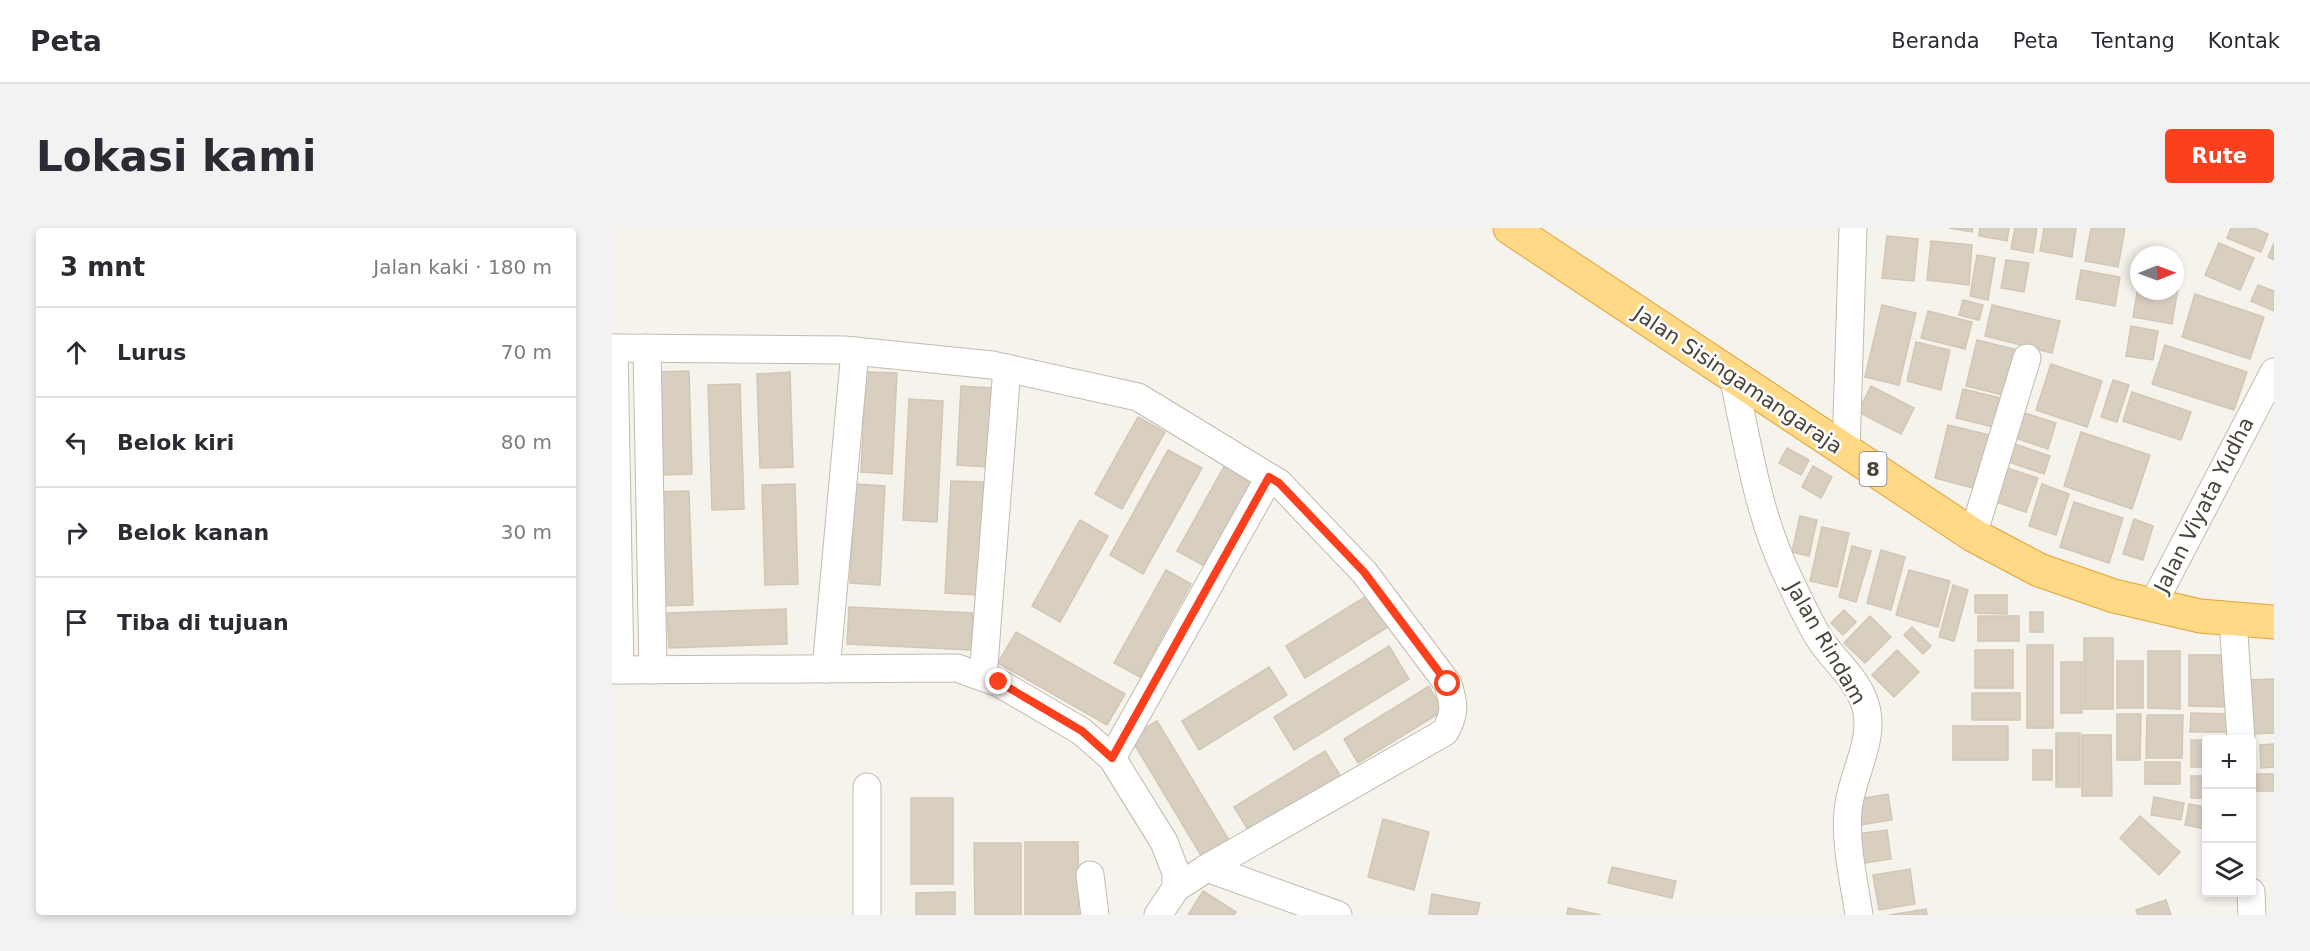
<!DOCTYPE html>
<html lang="id">
<meta charset="utf-8">
<style>
body{margin:0;font-family:"DejaVu Sans",sans-serif;background:#f2f2f3;color:#2b2b33}
.controls{position:absolute;right:18px;bottom:18px;display:grid;overflow:hidden;border-radius:6px;box-shadow:0 3px 9px #0003}
.controls button{width:54px;height:54px;display:grid;place-items:center;padding:0;border:0;border-bottom:2px solid #e1e1e2;background:#fff;color:#2b2b33;font:30px sans-serif}
.compass{position:absolute;left:1518px;top:18px;width:54px;height:54px;border-radius:50%;background:#fff;box-shadow:0 3px 9px #0003;rotate:89deg}
.stop{position:absolute;width:18px;height:18px;margin:-14px;border:4px solid #fc3f1d;border-radius:50%;background:#fff}
.stop.end{background:#fc3f1d;border-color:#fff;box-shadow:0 2px 6px #0008}
.list{margin:0;padding:0;list-style:none}
h2{display:flex;justify-content:space-between;align-items:center;height:78px;margin:0;padding:0 24px;font-size:26px}
h2 small{font-size:20px;font-weight:400;color:#7c7c81}
.list li{display:grid;grid-template-columns:39px 1fr auto;gap:18px;align-items:center;box-sizing:border-box;height:90px;padding:0 24px;border-top:2px solid #e1e1e2}
.list b{display:block;font-size:22px;white-space:nowrap}
.list em{font-size:20px;font-style:normal;color:#7c7c81}
.icon{flex:none;width:33px;height:33px;fill:none;stroke:currentColor;stroke-width:2;stroke-linecap:round;stroke-linejoin:round}
.map{position:relative;flex:none;width:1662px;height:687px;overflow:hidden;border-radius:6px}
header{display:flex;align-items:center;gap:36px;box-sizing:border-box;height:84px;padding:0 30px;background:#fff;border-bottom:2px solid #e1e1e2}
header strong{font-size:28px}
nav{display:flex;gap:33px;margin-inline-start:auto;font-size:21px}
.intro{display:flex;align-items:center;justify-content:space-between;box-sizing:border-box;height:144px;padding:0 36px}
h1{margin:0;font-size:42px}
.button{padding:15px 27px;border-radius:6px;background:#fc3f1d;color:#fff;font-size:21px;font-weight:700}
main{display:flex;gap:36px;padding:0 36px}
aside{flex:1;background:#fff;border-radius:6px;box-shadow:0 3px 9px #0003}
.map>svg:first-child{display:block}
.building{fill:#d8cfc1;stroke:#d3c7b4;stroke-width:1.5}
.lines{fill:none;stroke-linecap:round;stroke-linejoin:round}
.minor-casing{stroke:#c2bbae;stroke-width:29}
.trunk-casing{stroke:#e0a43c;stroke-width:35}
.minor{stroke:#fff;stroke-width:27}
.trunk{stroke:#ffd985;stroke-width:33}
.route{stroke:#fc3f1d;stroke-width:8}
.labels{text-anchor:middle;stroke-width:5;stroke-linejoin:round;paint-order:stroke}
.shield{fill:#fff;stroke:#817c74;stroke-width:1.5}
.shield-label{font-size:20px;font-weight:bold;fill:#4b4439}
.street-label{font-size:21px;fill:#4b4439;stroke:#fff}
</style>
<header>
<strong>Peta</strong>
<nav><a>Beranda</a><a>Peta</a><a>Tentang</a><a>Kontak</a></nav>
</header>
<div class="intro"><h1>Lokasi kami</h1><a class="button">Rute</a></div>
<main>
<aside>
<h2>3 mnt<small>Jalan kaki · 180 m</small></h2>
<ul class="list">
<li><svg class="icon" aria-label="ahead" viewBox="0 0 24 24"><path d="M12 20V5M6 11l6-6 6 6"/></svg><div><b>Lurus</b></div><em>70 m</em></li>
<li><svg class="icon" aria-label="left" viewBox="0 0 24 24"><path d="M17 20v-9H6M10 6l-5 5 5 5"/></svg><div><b>Belok kiri</b></div><em>80 m</em></li>
<li><svg class="icon" aria-label="right" viewBox="0 0 24 24"><path d="M7 20v-9h11M14 6l5 5-5 5"/></svg><div><b>Belok kanan</b></div><em>30 m</em></li>
<li><svg class="icon" aria-label="arrive" viewBox="0 0 24 24"><path d="M6 21V4h12l-3 4 3 4H6"/></svg><div><b>Tiba di tujuan</b></div></li>
</ul>
</aside>
<div class="map">
<svg width="1662" height="687" viewBox="0 0 1662 687">
<rect width="100%" height="100%" fill="#f6f3ec"/>
<g class="building">
<polygon points="1337,0 1361,0 1360,4"/>
<polygon points="1368,0 1397,0 1395,13 1367,8"/>
<polygon points="1403,0 1425,0 1421,25 1399,21"/>
<polygon points="1432,0 1464,0 1460,29 1428,23"/>
<polygon points="1479,0 1513,0 1506,39 1473,33"/>
<polygon points="1619,0 1642,0 1656,6 1649,24 1615,10"/>
<polygon points="1275,8 1306,11 1302,53 1270,50"/>
<polygon points="1319,13 1360,17 1357,57 1315,52"/>
<polygon points="1607,15 1642,30 1628,62 1593,47"/>
<polygon points="1662,15 1662,32 1656,29"/>
<polygon points="1365,27 1383,30 1376,72 1358,68"/>
<polygon points="1394,32 1417,35 1412,64 1389,60"/>
<polygon points="1469,42 1508,49 1503,78 1464,71"/>
<polygon points="1563,53 1567,54 1560,96 1521,89 1527,54 1527,63 1563,63"/>
<polygon points="1646,57 1662,63 1662,83 1639,73"/>
<polygon points="1583,66 1652,89 1638,131 1570,109"/>
<polygon points="1351,72 1371,77 1367,92 1347,87"/>
<polygon points="1270,77 1304,85 1287,157 1253,149"/>
<polygon points="1380,77 1448,93 1440,125 1373,108"/>
<polygon points="1316,83 1360,94 1353,121 1309,110"/>
<polygon points="1519,98 1546,103 1541,132 1514,128"/>
<polygon points="1365,112 1410,123 1399,169 1354,158"/>
<polygon points="1304,114 1338,122 1329,162 1295,153"/>
<polygon points="1553,117 1635,144 1622,182 1540,156"/>
<polygon points="1439,136 1490,153 1475,199 1424,182"/>
<polygon points="77,143 80,246 49,247 46,144"/>
<polygon points="178,144 181,239 148,240 145,146"/>
<polygon points="254,144 285,145 280,246 249,244"/>
<polygon points="1501,152 1517,157 1505,194 1489,189"/>
<polygon points="128,156 132,281 100,282 96,157"/>
<polygon points="349,158 380,160 376,239 345,237"/>
<polygon points="1259,158 1302,180 1289,206 1246,184"/>
<polygon points="1351,161 1393,171 1386,200 1344,190"/>
<polygon points="1520,164 1579,184 1569,212 1511,193"/>
<polygon points="297,171 331,173 325,294 291,292"/>
<polygon points="1403,182 1444,195 1436,221 1394,207"/>
<polygon points="526,189 553,204 510,281 483,266"/>
<polygon points="1336,197 1382,208 1369,262 1323,250"/>
<polygon points="1469,204 1538,227 1520,281 1452,258"/>
<polygon points="1397,214 1438,228 1432,246 1391,232"/>
<polygon points="1175,220 1197,232 1189,247 1167,235"/>
<polygon points="556,222 590,240 531,346 498,327"/>
<polygon points="614,235 643,252 594,339 565,323"/>
<polygon points="1201,238 1220,249 1209,270 1190,259"/>
<polygon points="1395,240 1426,250 1414,284 1384,274"/>
<polygon points="339,253 372,254 366,367 333,365"/>
<polygon points="183,256 186,356 153,357 150,257"/>
<polygon points="243,256 273,258 268,357 238,355"/>
<polygon points="1430,256 1457,266 1444,307 1417,298"/>
<polygon points="77,263 81,377 45,378 42,264"/>
<polygon points="1462,274 1511,290 1497,335 1448,319"/>
<polygon points="1188,288 1205,292 1197,328 1180,324"/>
<polygon points="1522,291 1541,298 1531,332 1511,326"/>
<polygon points="468,292 496,308 448,394 420,378"/>
<polygon points="1210,299 1237,305 1225,359 1198,353"/>
<polygon points="1240,318 1259,323 1244,374 1227,369"/>
<polygon points="1269,322 1293,329 1279,382 1255,375"/>
<polygon points="554,342 579,356 528,449 502,435"/>
<polygon points="1297,342 1338,353 1326,399 1284,387"/>
<polygon points="1341,357 1356,362 1342,413 1327,409"/>
<polygon points="756,367 776,399 693,450 674,418"/>
<polygon points="1363,367 1395,367 1395,386 1363,385"/>
<polygon points="237,379 361,385 359,422 235,416"/>
<polygon points="174,381 175,416 57,420 55,385"/>
<polygon points="1232,382 1244,394 1231,407 1219,395"/>
<rect x="1418" y="384" width="13" height="20"/>
<polygon points="1258,388 1279,409 1253,435 1232,415"/>
<rect x="1366" y="388" width="41" height="25"/>
<polygon points="1300,399 1319,418 1311,426 1292,407"/>
<polygon points="404,404 513,466 495,497 386,435"/>
<rect x="1472" y="410" width="29" height="71"/>
<rect x="1415" y="417" width="26" height="83"/>
<polygon points="777,418 797,451 682,522 662,489"/>
<polygon points="1285,422 1307,444 1282,469 1260,447"/>
<rect x="1363" y="422" width="38" height="38"/>
<polygon points="1536,423 1568,423 1568,481 1536,480"/>
<polygon points="1577,427 1617,427 1617,479 1577,478"/>
<rect x="1505" y="433" width="26" height="47"/>
<rect x="1449" y="434" width="21" height="51"/>
<polygon points="657,439 675,467 587,522 570,493"/>
<polygon points="1662,451 1662,505 1637,506 1635,452"/>
<polygon points="817,458 831,483 746,535 732,511"/>
<rect x="1360" y="465" width="48" height="27"/>
<polygon points="1579,485 1616,486 1616,504 1578,504"/>
<polygon points="1505,486 1529,486 1528,532 1505,532"/>
<polygon points="1535,487 1571,487 1570,530 1534,530"/>
<polygon points="545,493 617,612 590,629 518,509"/>
<rect x="1341" y="498" width="55" height="34"/>
<rect x="1444" y="505" width="24" height="54"/>
<polygon points="1470,507 1499,507 1500,568 1470,568"/>
<rect x="1579" y="512" width="15" height="27"/>
<polygon points="1662,516 1662,539 1649,540 1648,517"/>
<rect x="1421" y="522" width="19" height="30"/>
<polygon points="713,523 729,549 638,605 622,579"/>
<rect x="1533" y="534" width="35" height="22"/>
<polygon points="1642,546 1662,546 1662,563 1643,563"/>
<rect x="1579" y="548" width="15" height="22"/>
<polygon points="1276,566 1280,592 1243,598 1239,572"/>
<polygon points="1542,569 1572,575 1569,592 1539,587"/>
<rect x="299" y="570" width="42" height="86"/>
<polygon points="1577,576 1594,579 1594,601 1573,597"/>
<polygon points="1528,588 1568,624 1547,647 1508,610"/>
<polygon points="771,591 817,604 802,662 756,649"/>
<polygon points="1275,602 1279,631 1248,636 1244,606"/>
<polygon points="413,614 466,614 467,687 413,687"/>
<polygon points="362,615 409,615 409,687 363,687"/>
<polygon points="1000,639 1064,653 1060,670 996,655"/>
<polygon points="1298,641 1303,676 1267,682 1261,647"/>
<polygon points="591,663 624,684 622,687 576,687"/>
<polygon points="343,664 343,687 304,687 304,665"/>
<polygon points="820,666 868,675 865,687 817,686"/>
<polygon points="1554,672 1559,687 1526,687 1524,682"/>
<polygon points="956,680 989,687 955,687"/>
<polygon points="1314,681 1315,687 1277,687"/>
</g>
<g class="lines">
<defs>
<g id="minor">
<path d="M0,120L232,122L380,137L526,169L667,255L752,344L836,456C842,476 844,484 833,504L595,640L564,660"/>
<polyline points="2,120 8,442"/>
<polyline points="35,120 41,442"/>
<path d="M1121,148C1136,217 1146,289 1178,353C1187,372 1196,392 1207,410C1221,432 1242,447 1252,473C1266,510 1239,546 1236,583C1233,617 1242,653 1247,687"/>
<polyline points="1234,223 1241,0"/>
<polyline points="1361,307 1415,130"/>
<polyline points="1540,378 1662,144"/>
<polyline points="1621,391 1629,512"/>
<polyline points="214,441 243,123"/>
<polyline points="0,442 345,440 387,455 469,503 500,530 552,614 564,645 564,660 546,687"/>
<polyline points="371,449 395,140"/>
<polyline points="500,530 657,250"/>
<polyline points="595,640 726,687"/>
<polyline points="478,647 483,687"/>
<polyline points="1639,664 1640,687"/>
<polyline points="255,687 255,559"/>
</g>
<polyline id="trunk" points="898,0 1361,307 1427,342 1502,368 1588,388 1662,394"/>
</defs>
<use href="#minor" class="minor-casing"/>
<use href="#trunk" class="trunk-casing"/>
<use href="#minor" class="minor"/>
<use href="#trunk" class="trunk"/>
</g>
<g class="lines">
<polyline class="route" points="387,454 470,503 500,530 657,249 667,255 752,344 836,456"/>
</g>
<g class="labels">
<rect class="shield" x="1247.5" y="224" width="27" height="34" rx="4.5"/>
<g class="shield-label">
<text x="1261" y="248">8</text>
</g>
<g class="street-label">
<text transform="translate(1126 152) rotate(34)" y="7">Jalan Sisingamangaraja</text>
<text transform="translate(1592 277) rotate(-63)" y="7">Jalan Viyata Yudha</text>
<text transform="translate(1214 415) rotate(60)" y="7">Jalan Rindam</text>
</g>
</g>
</svg>
<div class="controls">
<button>+</button>
<button>−</button>
<button><svg class="icon" aria-label="layers" viewBox="0 0 24 24"><path d="M12 4l9 5-9 5-9-5zM3 14l9 5 9-5"/></svg></button>
</div>
<svg class="compass" viewBox="-18 -18 36 36"><path d="M0-13l5 13h-10z" fill="#e53935"/><path d="M0 13l5-13h-10z" fill="#7c7c81"/></svg>
<div class="stop" style="left:836px;top:456px"></div>
<div class="stop end" style="left:387px;top:454px"></div>
</div>
</main>
